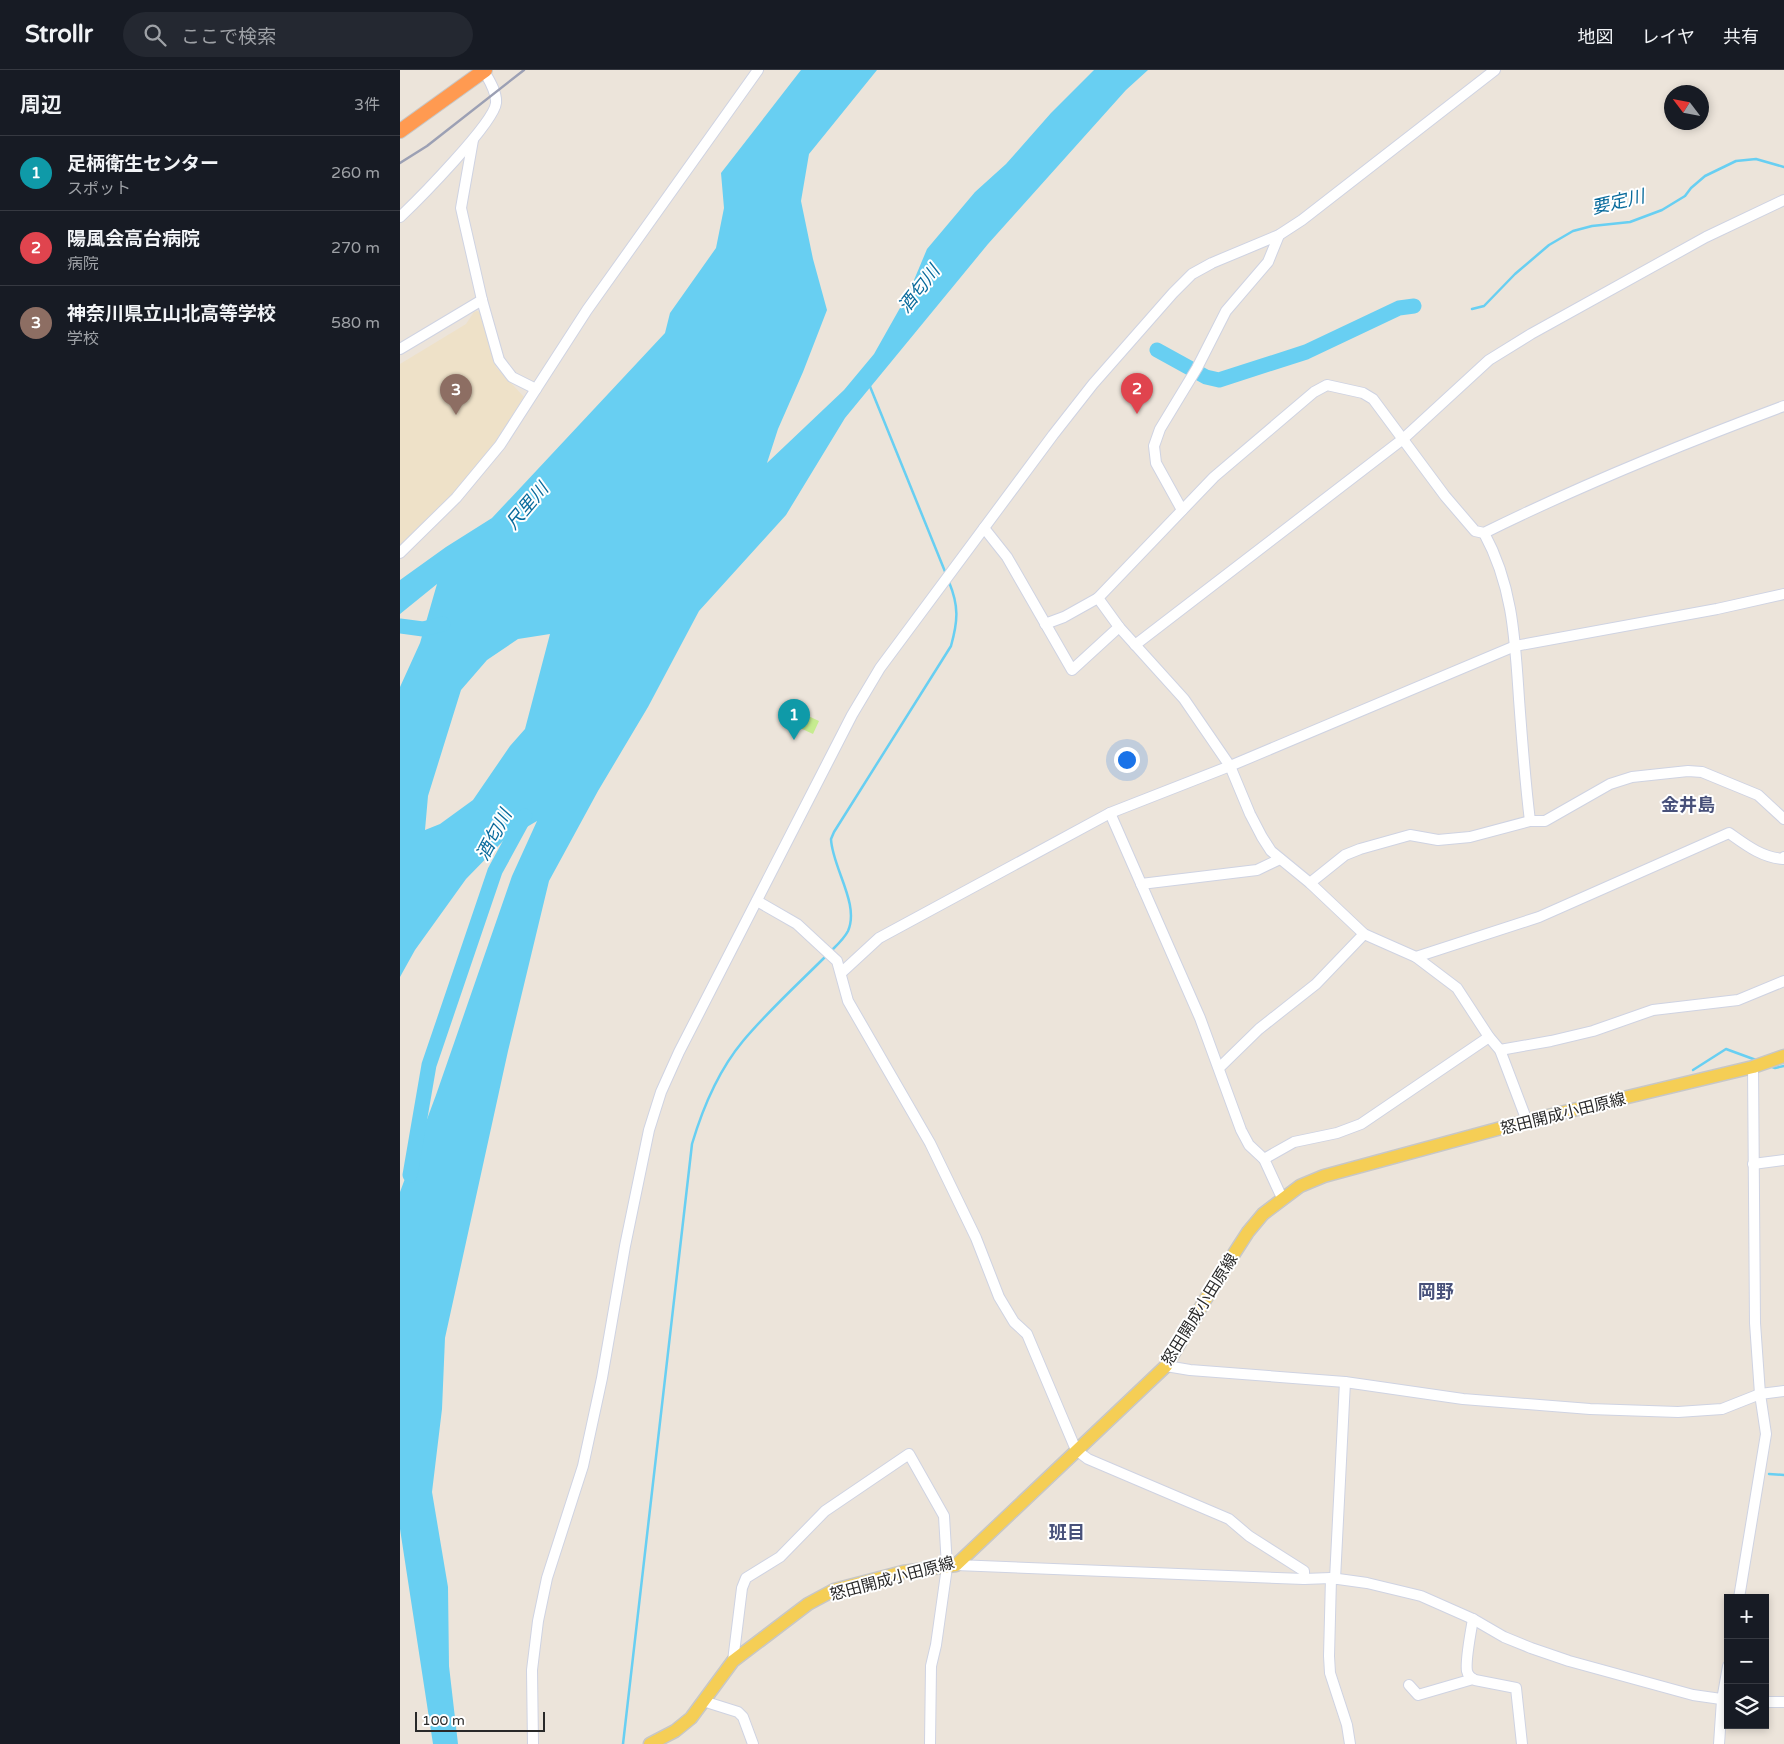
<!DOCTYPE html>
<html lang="ja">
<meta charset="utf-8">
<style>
body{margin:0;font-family:"Varela Round","Noto Sans JP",sans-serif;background:#242831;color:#f1f3f6}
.controls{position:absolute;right:15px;bottom:15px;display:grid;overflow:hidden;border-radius:0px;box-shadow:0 2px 8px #0003}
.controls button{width:45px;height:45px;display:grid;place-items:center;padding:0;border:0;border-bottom:1px solid #363941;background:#171b24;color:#f1f3f6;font:25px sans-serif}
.compass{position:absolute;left:1264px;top:15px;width:45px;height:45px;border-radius:50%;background:#171b24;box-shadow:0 2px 8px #0003;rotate:302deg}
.scale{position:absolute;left:15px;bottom:12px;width:130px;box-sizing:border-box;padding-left:5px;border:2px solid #292929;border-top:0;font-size:14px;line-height:18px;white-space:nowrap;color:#292929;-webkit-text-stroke:4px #fff;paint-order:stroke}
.you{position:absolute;left:726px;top:689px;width:18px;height:18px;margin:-12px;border:4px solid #fff;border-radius:50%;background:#1a73e8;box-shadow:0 0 0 8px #1a73e833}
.badge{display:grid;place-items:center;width:32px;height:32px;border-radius:50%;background:#335cff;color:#fff;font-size:16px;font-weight:700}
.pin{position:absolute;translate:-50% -41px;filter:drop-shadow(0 1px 2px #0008)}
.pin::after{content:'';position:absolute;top:26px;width:18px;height:15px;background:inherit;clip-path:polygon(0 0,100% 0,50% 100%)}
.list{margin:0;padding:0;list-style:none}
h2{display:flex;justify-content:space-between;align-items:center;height:65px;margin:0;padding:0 20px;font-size:21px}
h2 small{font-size:16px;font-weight:400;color:#9ea1a6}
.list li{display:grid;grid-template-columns:32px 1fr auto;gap:15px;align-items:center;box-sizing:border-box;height:75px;padding:0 20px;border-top:1px solid #363941}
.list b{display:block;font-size:19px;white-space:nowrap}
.list p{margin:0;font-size:16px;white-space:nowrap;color:#9ea1a6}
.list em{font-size:16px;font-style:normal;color:#9ea1a6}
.icon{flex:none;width:28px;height:28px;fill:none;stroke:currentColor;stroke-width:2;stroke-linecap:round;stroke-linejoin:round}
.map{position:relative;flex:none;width:1384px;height:1674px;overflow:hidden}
header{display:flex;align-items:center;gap:30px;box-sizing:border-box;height:70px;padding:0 25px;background:#171b24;border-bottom:1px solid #363941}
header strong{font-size:24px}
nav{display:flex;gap:28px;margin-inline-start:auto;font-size:18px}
.search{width:350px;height:45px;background:#242831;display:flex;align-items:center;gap:12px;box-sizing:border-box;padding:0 18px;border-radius:28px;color:#9ea1a6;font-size:19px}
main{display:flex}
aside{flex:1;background:#171b24}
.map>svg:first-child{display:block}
.education{fill:#eee1c8}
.pitch{fill:#c6ec8f}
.water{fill:#68cff2;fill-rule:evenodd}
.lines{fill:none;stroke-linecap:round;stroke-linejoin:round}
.stream{stroke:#68cff2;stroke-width:2.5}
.river{stroke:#68cff2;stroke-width:15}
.minor-casing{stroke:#cfd3e2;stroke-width:12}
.major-casing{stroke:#c7c7c7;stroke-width:15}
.highway-casing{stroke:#c7c7c7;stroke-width:16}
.minor{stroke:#fff;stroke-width:10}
.major{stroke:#f5ce55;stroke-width:12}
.highway{stroke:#ff9a51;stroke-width:14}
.rail{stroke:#9ca0b4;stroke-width:2.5}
.labels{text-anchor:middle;stroke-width:4;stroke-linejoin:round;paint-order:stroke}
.street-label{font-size:16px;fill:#292929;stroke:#fff}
.water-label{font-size:18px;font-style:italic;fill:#096b9c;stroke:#fff}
.neighbourhood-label{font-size:18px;font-weight:bold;fill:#48517a;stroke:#fff}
</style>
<header>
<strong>Strollr</strong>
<div class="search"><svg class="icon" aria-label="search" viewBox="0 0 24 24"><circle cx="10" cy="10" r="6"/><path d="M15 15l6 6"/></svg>ここで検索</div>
<nav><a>地図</a><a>レイヤ</a><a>共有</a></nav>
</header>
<main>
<aside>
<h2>周辺<small>3件</small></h2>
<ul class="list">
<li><span class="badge" style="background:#0f9aa8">1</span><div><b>足柄衛生センター</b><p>スポット</p></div><em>260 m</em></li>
<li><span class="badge" style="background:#e0444e">2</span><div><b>陽風会高台病院</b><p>病院</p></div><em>270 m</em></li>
<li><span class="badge" style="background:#8d6e63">3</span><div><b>神奈川県立山北高等学校</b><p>学校</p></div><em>580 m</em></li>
</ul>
</aside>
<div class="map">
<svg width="1384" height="1674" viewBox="0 0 1384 1674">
<rect width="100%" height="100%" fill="#ece4da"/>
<polygon class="education" points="77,241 80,242 96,297 124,327 82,392 23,456 0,477 0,294 66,254 74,242"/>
<polygon class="pitch" points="391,638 419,651 413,664 385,651"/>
<path class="water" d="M401,0H477L409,84L401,131L413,189L427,240L403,302L378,359L367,393L444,320L474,284L509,222L527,179L575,122L606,94L651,43L694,0H748L726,20L588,174L445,348L386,445L299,541L248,637L198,721L149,811L108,981L45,1268L42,1339L32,1422L48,1517L49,1596L58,1674H33L0,1459V1122L36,1025L112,806L137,751L103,771L66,809L15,880L0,907V617L20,573L37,514L0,544V510L46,477L92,448L265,263L270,243L316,178L324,138L321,103ZM150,564L125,659L110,676L73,730L40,754L25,760L28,726L61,620L87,590L118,569Z"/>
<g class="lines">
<g class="stream">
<polyline points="1072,239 1084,236 1115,204 1149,175 1173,161 1192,156 1230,152 1262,140 1285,126 1291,118 1305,106 1336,91 1356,89 1384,97"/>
<polyline points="469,314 546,504"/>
<path d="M430,882C436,876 444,869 448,861C460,834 432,797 431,769L434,762L551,576C558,551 559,536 549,512"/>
<polyline points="1370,996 1375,998 1384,996"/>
<polyline points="1293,1000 1326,979 1356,990"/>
<polyline points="1369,1404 1384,1405"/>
<path d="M223,1674L292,1074C303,1037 318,1001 343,971C368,941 398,914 426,886"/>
</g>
<g class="river">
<polyline points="757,280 806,307 819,310 906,282 999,238 1014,236"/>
<polyline points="0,556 23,559 43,554"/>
<polyline points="10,1105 29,995 95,801 125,746"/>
</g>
<defs>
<g id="minor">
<polyline points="73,70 61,138 82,230 99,290 112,307 136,319 187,240 358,0"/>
<path d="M0,147C18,130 94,53 96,33C97,22 89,10 84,1"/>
<polyline points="0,279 82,230"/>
<polyline points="782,440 756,393 754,376 760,359 797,298 826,241 868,192 879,165"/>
<polyline points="584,458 607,487 672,600 719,557"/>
<path d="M1084,463C1113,516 1115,570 1119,629C1122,670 1125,711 1130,751"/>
<polyline points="0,483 56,428 100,375 136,319"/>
<polyline points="645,554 664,547 698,528"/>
<polyline points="735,575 1003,369 1089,290 1131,264 1306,167 1384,130"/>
<polyline points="710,743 800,948 841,1060 849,1075 864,1089 882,1128"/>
<polyline points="910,813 945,785 960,779 1010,765 1038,770 1070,767 1130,751 1145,751 1210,714 1232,707 1288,701 1302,702 1358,725 1384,749"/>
<polyline points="741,814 857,800 880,789"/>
<polyline points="357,831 397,854 437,891 448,931 530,1073 576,1168 599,1227 614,1252 627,1264 676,1380 688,1389 829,1449 849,1466 904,1501 904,1509"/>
<path d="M1016,887L1139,847L1329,763C1346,775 1361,787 1383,789L1384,787"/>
<polyline points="441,903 479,868 710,743 830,696 1115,576 1317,539 1384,524"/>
<polyline points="1100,980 1151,971 1193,961 1253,940 1338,930 1384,911"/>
<polyline points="819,998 859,959 916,914 964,864"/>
<path d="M1127,1051L1100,980L1089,967L1057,918L1016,887L964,864L910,813L871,781L862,767L850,744L830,696L784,629L719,557L698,528L814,407L914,322L927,315L963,323L973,329L1045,426L1075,461L1084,463C1181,415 1282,374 1384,336"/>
<polyline points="864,1089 894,1072 937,1063 961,1054 1089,967"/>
<polyline points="1353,1094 1384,1090"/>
<polyline points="766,1296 790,1300 945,1312 1063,1329 1190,1339 1278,1342 1322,1339 1360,1324 1384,1321"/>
<polyline points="556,1495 904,1509 931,1508 967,1513 1021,1526 1073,1549 1104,1567 1131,1578 1169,1591 1293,1625 1328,1630"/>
<polyline points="931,1508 929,1586 930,1603 947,1655 950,1674"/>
<polyline points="935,1509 945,1312"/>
<polyline points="1339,1528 1366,1364 1360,1324 1355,1253 1353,997"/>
<path d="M1073,1549C1071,1561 1065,1591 1067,1601C1068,1606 1071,1608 1075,1610L1116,1618L1122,1674"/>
<polyline points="333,1591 342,1518 346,1508 380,1487 425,1441 509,1384 544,1446 547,1497 536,1575 531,1596 530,1674"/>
<polyline points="1009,1615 1018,1625 1073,1609"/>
<polyline points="303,1631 338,1642 343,1647 353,1674"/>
<polyline points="1365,1632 1384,1632"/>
<polyline points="133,1674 132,1600 138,1551 147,1508 183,1396 202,1308 225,1176 249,1060 261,1022 279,982 452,645 480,598 653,365 693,314 773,223 792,204 812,193 879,165 902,150 1095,0"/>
<polyline points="1319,1674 1322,1630 1328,1596"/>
</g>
<polyline id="major" points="250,1674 275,1661 291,1648 333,1591 408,1534 434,1520 503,1502 556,1495 766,1296 817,1210 848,1162 863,1144 900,1116 924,1106 1127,1051 1353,997 1384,986"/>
<polyline id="highway" points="0,61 85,0"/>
</defs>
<use href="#minor" class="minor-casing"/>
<use href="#major" class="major-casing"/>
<use href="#highway" class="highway-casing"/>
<use href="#minor" class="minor"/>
<use href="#major" class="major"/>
<use href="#highway" class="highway"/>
<polyline class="rail" points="0,93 27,76 124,0"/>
</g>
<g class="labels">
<g class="street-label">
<text transform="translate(1163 1043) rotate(-14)" y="6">怒田開成小田原線</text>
<text transform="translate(799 1239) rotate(-58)" y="6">怒田開成小田原線</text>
<text transform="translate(492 1508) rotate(-15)" y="6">怒田開成小田原線</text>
</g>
<g class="water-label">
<text transform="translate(1218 132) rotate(-13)" y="6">要定川</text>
<text transform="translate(519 219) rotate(-52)" y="6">酒匂川</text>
<text transform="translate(127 436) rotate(-50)" y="6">尺里川</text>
<text transform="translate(94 765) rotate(-62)" y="6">酒匂川</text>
</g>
<g class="neighbourhood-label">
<text x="1288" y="741">金井島</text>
<text x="1036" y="1228">岡野</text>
<text x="667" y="1469">班目</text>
</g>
</g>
</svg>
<div class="controls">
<button>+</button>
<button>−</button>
<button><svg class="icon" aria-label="layers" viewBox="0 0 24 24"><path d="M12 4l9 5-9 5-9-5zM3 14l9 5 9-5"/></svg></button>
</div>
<svg class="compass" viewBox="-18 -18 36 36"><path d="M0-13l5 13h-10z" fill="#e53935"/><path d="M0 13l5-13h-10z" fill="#9ea1a6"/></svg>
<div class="scale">100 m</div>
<div class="you"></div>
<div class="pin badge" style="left:394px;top:670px;background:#0f9aa8">1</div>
<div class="pin badge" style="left:737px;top:344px;background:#e0444e">2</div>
<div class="pin badge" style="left:56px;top:345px;background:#8d6e63">3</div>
</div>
</main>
